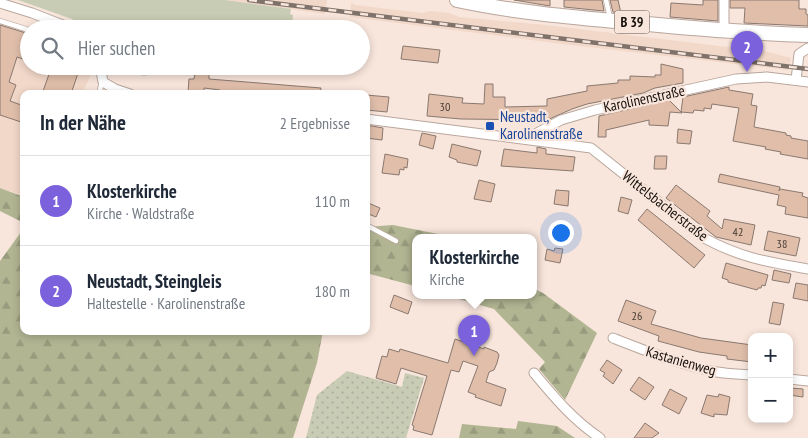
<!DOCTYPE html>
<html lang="de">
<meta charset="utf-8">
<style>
body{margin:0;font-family:"PT Sans Narrow",sans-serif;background:#f2f2f3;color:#1f2937}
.controls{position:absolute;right:15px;bottom:15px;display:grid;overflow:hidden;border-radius:10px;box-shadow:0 2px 8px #0003}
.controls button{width:45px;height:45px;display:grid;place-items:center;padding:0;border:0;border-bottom:1px solid #e0e1e3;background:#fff;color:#1f2937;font:25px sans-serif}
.you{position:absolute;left:560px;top:232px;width:18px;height:18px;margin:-12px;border:4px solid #fff;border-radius:50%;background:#1a73e8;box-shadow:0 0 0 8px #1a73e833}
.badge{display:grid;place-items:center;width:32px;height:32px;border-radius:50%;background:#7b61dc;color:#fff;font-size:16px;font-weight:700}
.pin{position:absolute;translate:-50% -41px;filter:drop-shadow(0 1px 2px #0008)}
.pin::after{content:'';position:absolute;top:26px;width:18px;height:15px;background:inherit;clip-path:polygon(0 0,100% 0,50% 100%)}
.popup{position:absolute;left:412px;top:234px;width:125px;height:65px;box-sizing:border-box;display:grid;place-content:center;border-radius:10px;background:#fff;filter:drop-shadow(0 1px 4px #0005);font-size:16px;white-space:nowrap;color:#747a83}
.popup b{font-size:19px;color:#1f2937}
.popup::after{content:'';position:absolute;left:50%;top:100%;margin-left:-10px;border:10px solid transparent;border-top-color:#fff}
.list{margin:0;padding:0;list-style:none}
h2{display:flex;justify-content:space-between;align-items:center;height:65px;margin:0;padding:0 20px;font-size:21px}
h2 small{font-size:16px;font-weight:400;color:#747a83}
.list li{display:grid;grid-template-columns:32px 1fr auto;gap:15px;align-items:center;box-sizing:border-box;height:90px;padding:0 20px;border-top:1px solid #e0e1e3}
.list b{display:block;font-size:19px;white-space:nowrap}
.list p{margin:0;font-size:16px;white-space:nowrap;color:#747a83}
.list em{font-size:16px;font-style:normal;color:#747a83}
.icon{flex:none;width:28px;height:28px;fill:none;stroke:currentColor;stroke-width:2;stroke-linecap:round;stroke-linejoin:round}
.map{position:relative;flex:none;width:808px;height:438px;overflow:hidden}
.search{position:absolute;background:#fff;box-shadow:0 2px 8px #0003;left:20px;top:20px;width:350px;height:55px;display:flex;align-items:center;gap:12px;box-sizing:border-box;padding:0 18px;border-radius:28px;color:#747a83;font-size:19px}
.panel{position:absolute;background:#fff;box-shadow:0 2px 8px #0003;left:20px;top:90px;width:350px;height:245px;border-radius:10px}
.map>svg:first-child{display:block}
.built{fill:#f2d8c9}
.grass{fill:#c9ccb4}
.forest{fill:url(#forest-firs)}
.park{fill:url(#park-dots)}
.building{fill:#e0beaa;stroke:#8a7970}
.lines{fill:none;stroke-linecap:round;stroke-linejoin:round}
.service-casing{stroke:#b9a79d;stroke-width:6}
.minor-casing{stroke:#b9a79d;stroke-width:11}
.primary-casing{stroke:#b9a79d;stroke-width:16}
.service{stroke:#fff;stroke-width:4.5}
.minor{stroke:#fff;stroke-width:9}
.primary{stroke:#fff;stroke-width:14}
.rail-casing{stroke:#7e726b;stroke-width:4.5}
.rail{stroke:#f8e5db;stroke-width:2.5;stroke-dasharray:8;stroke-linecap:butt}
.transit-dot{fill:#1a4fb4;stroke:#f8e5db;stroke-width:2}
.labels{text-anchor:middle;stroke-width:4.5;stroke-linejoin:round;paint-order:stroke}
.number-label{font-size:12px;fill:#483c34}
.shield{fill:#f8e5db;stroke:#5a504a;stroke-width:1}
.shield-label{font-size:14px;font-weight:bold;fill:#16100c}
.street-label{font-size:15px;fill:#16100c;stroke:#f8e5db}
.transit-label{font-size:15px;fill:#164399;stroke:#f8e5db;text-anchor:start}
</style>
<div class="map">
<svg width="808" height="438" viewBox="0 0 808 438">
<defs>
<pattern id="forest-firs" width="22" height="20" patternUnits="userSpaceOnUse" patternTransform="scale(1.25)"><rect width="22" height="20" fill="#b1b592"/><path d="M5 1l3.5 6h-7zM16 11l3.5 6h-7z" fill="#989b7d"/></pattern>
<pattern id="park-dots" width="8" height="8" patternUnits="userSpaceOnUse" patternTransform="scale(1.25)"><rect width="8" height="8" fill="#c9ccb4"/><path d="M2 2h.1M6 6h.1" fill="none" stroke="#acae9a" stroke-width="1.8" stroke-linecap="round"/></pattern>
</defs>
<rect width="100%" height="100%" fill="#f8e5db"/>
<g class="built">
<polygon points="226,0 327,0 325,14"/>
<polygon points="351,3 356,5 372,7 423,13 430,11 449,13 459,17 546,25 752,50 756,49 791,58 789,70 571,45 350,17"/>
<polygon points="0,23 29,32 29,66 95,66 82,94 24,94 24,196 0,188"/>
</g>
<g class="grass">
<polygon points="18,0 225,0 291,9 290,14 293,15 292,27 224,26 218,29 87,29 72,19"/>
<polygon points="109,66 159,66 145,76 111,69"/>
</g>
<g class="forest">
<polygon points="0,188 24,197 24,223 0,211"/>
<polygon points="393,225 453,237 415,237 415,286 366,273 366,227"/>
<polygon points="24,228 24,331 323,331 317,363 293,438 0,438 0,261"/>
<polygon points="533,288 543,293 597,333 565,400 539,369 545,362 494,309 445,295 533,295"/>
<polygon points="518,421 557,426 575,438 459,438 462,424 516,429"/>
</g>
<polygon class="park" points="347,371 402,387 405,373 424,378 406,438 306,438 317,395"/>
<g class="building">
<polygon points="514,0 550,0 550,6"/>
<polygon points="564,0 602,0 604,11 564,7"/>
<polygon points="610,0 618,0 621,13 613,12"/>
<polygon points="703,0 718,0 718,21 670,17 671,3 703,5"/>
<polygon points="730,0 799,0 799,9 806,9 806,14 808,15 808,26 744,23 745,8 730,8"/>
<polygon points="0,25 29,34 29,61 17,57 9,82 16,85 10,101 24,106 24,123 0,115"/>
<polygon points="403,46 440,50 438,63 401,59"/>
<polygon points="661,64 683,69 683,83 655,88 643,93 587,104 572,109 547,120 461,119 427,116 429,94 463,98 462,103 484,104 485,84 493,84 493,97 505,97 505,107 547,106 547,99 587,91 587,86 618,83 618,80 630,80 630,76 655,77 655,75 661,75"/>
<polygon points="52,66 75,66 74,69 79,70 71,94 42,94"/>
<polygon points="195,73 209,74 209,79 321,88 320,94 219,94 220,90 204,88 204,94 196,94 196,92 188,92 189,79 194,79"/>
<polygon points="729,87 729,90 753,94 751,105 757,106 754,127 786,133 786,135 791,136 791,138 808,141 808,159 780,154 781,152 765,149 766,147 733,141 739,108 712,104 711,109 704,108 704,111 694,110 693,113 681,112 683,97"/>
<polygon points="366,95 389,97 387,112 366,110"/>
<polygon points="669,100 682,113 670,112 668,126 649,125 649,120 606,130 606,137 598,137 599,116"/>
<polygon points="366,125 383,128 382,140 366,138"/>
<polygon points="678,129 692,131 690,144 677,143"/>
<polygon points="422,133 436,136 433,149 419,145"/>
<polygon points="452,144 481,151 477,166 457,162 457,160 449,157"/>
<polygon points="537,147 546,149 546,154 575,157 573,171 501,166 504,149 537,153"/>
<polygon points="385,154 408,159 407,168 404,167 404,170 400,169 399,175 382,173"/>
<polygon points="655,156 667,156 666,169 654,169"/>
<polygon points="720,174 780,187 779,191 780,189 803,193 802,196 808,198 808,218 785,214 786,207 777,205 779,195 718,182"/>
<polygon points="479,180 495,184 491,202 474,199"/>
<polygon points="676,185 710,211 707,216 722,229 724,219 755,225 751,245 716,237 666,198"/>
<polygon points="556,190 569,191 568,206 554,204"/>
<polygon points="621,197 632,200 628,214 618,211"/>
<polygon points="366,202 380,208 376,217 366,213"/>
<polygon points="647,209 705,255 694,268 638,220"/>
<polygon points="768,231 800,238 796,256 764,250"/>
<polygon points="555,248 563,249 560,263 545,260 547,249 554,251"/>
<polygon points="726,263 768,275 765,286 762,285 761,288 758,288 757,290 728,282 728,280 722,278"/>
<polygon points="774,270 791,274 789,283 772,280"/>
<polygon points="796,283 808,285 808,301 793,298"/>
<polygon points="394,295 412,302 408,314 390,307"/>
<polygon points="626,300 656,311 651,324 701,338 752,345 752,362 727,359 727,356 699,352 658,341 659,336 618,321"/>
<polygon points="773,302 784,304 780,325 769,323"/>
<polygon points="455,339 484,349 484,347 497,352 499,355 497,363 494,370 489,372 486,382 506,389 501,406 475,397 476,395 468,392 478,366 463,361 459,372 451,370 432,435 413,430 414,426 412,425 427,376 401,368 396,384 376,378 382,356 387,357 389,349 399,352 400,349 448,363"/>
<polygon points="607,360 622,370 613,384 603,376 605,373 600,370"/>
<polygon points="639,377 654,387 645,400 630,390"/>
<polygon points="790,388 803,389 803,397 789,395"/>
<polygon points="670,389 687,398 679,414 662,405"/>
<polygon points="719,394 730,397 727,415 714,414 714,417 701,413 707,395 718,397"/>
<polygon points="645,423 659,433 652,438 634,438"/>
</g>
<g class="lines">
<defs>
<g id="service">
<polyline points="606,0 610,18"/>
<polyline points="0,21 29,30"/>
<polyline points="99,94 102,81"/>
<polyline points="366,225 396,241"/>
</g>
<g id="minor">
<polyline points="724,0 724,31"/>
<polyline points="0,3 32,13 73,29"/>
<polyline points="100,66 103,82 115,89 130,94"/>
<polyline points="796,80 799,54 808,48"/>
<path d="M366,119L591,148L704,238C741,258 768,262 808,269"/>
<polyline points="526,139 561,120 595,110 736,79 767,77 808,82"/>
<path d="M613,338C646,351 681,365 717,372C728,374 740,374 752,375"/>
<path d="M534,373C554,397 573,420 600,438"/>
<polyline points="789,379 808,381"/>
</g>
<path id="primary" d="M457,0C513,12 569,17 626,22C687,28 747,33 808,35"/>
</defs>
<use href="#service" class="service-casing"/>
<use href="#minor" class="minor-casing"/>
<use href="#primary" class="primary-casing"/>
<use href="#service" class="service"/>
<use href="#minor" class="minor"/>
<use href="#primary" class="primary"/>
<defs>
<polyline id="rail" points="249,0 808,69"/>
</defs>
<use href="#rail" class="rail-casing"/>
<use href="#rail" class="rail"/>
</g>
<rect class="transit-dot" x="485" y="121" width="10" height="10" rx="2.5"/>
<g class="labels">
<g class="number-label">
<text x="445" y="111">30</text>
<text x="738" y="236">42</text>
<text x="782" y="248">38</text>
<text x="637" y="320">26</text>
</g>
<rect class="shield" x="614.5" y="10.5" width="35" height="23" rx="4"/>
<g class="shield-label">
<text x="632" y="27">B 39</text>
</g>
<g class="street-label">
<text transform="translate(644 99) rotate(-12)" y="5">Karolinenstraße</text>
<text transform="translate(665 206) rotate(38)" y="5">Wittelsbacherstraße</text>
<text transform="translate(681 361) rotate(16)" y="5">Kastanienweg</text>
</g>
<g class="transit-label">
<text x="500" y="122">Neustadt,<tspan x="500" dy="17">Karolinenstraße</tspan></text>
</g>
</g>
</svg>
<div class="controls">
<button>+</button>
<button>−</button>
</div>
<div class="you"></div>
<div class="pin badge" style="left:474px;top:356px">1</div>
<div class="popup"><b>Klosterkirche</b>Kirche</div>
<div class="pin badge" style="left:747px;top:72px">2</div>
<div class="search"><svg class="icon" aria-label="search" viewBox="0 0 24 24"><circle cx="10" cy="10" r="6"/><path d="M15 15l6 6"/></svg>Hier suchen</div>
<section class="panel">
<h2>In der Nähe<small>2 Ergebnisse</small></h2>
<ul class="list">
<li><span class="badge">1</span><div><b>Klosterkirche</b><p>Kirche · Waldstraße</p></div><em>110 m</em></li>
<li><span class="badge">2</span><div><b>Neustadt, Steingleis</b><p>Haltestelle · Karolinenstraße</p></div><em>180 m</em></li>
</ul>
</section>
</div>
